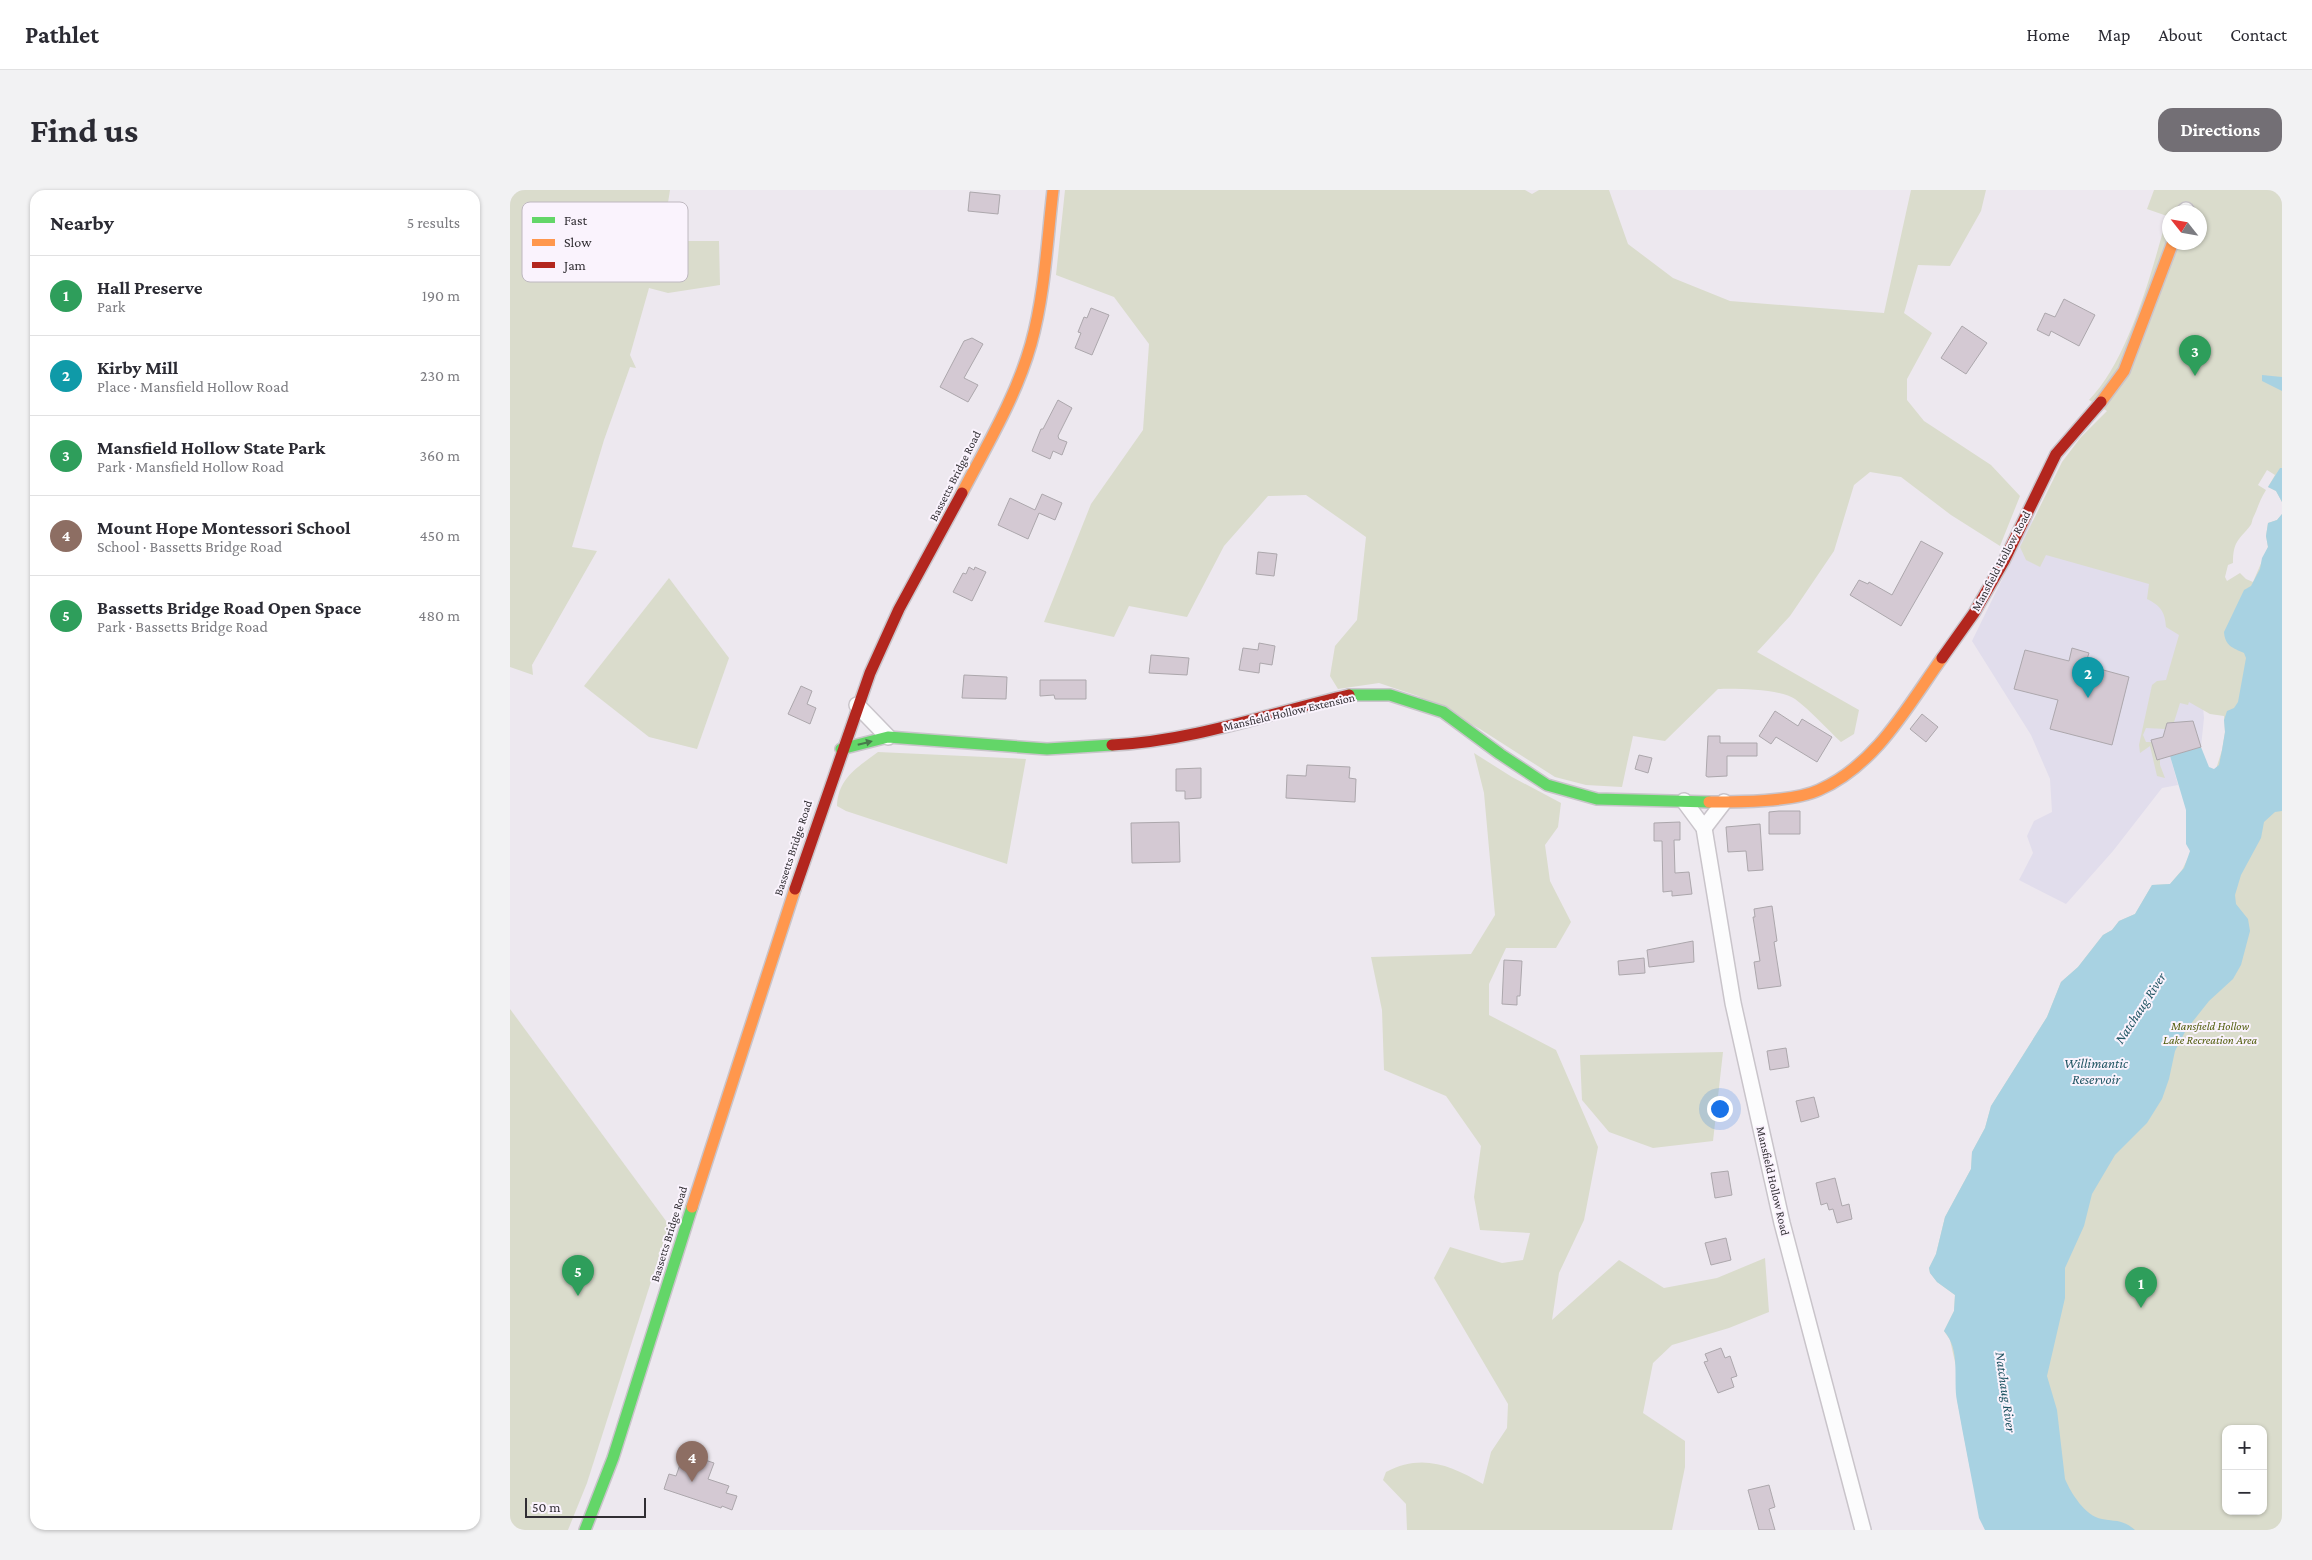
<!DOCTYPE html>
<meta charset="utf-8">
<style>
body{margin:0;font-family:"Crimson Pro",serif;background:#f2f2f3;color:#2b2b33}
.controls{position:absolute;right:15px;bottom:15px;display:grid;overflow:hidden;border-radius:10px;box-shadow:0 1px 4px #0004}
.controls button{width:45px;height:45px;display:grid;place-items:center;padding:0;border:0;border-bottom:1px solid #e1e1e2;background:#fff;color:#2b2b33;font:25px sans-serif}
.compass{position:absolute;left:1652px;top:15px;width:45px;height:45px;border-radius:50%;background:#fff;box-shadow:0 1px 4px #0004;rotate:301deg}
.scale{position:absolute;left:15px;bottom:12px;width:121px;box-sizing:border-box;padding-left:5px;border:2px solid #312e33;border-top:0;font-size:14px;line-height:18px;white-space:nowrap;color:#312e33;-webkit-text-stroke:4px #faf3fd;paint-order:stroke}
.you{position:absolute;left:1209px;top:918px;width:18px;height:18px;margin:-12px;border:4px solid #fff;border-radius:50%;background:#1a73e8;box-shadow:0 0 0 8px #1a73e833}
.badge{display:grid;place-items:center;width:32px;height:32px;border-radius:50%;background:#736f75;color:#fff;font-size:16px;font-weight:700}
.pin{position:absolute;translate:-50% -41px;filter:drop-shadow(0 1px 2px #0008)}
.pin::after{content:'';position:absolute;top:26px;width:18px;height:15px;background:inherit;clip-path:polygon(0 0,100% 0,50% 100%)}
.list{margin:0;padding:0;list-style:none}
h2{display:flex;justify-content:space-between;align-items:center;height:65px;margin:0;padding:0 20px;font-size:21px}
h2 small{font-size:16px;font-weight:400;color:#7c7c81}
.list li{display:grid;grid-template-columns:32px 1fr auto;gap:15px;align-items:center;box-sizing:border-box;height:80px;padding:0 20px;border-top:1px solid #e1e1e2}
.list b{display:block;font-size:19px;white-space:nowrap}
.list p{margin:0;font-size:16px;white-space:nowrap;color:#7c7c81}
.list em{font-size:16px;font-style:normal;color:#7c7c81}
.map{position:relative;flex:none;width:1772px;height:1340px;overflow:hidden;border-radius:15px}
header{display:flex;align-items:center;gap:30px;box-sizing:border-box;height:70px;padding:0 25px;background:#fff;border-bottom:1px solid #e1e1e2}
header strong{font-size:24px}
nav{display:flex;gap:28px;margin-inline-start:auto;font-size:18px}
.intro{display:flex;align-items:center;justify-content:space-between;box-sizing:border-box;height:120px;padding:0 30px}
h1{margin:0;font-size:35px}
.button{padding:12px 22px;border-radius:15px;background:#736f75;color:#fff;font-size:18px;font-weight:700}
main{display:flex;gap:30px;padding:0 30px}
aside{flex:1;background:#fff;border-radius:15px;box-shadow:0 1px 4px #0004}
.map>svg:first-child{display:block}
.commercial{fill:#e1ddec}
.green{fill:#dadccc;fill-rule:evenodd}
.water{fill:#a8d2e2}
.building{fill:#d4c9d3;stroke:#aca7ac}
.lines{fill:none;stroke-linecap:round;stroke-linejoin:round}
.street-casing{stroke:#c9c4ca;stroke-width:18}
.fast-casing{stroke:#c9c4ca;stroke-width:14}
.slow-casing{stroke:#c9c4ca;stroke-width:14}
.jam-casing{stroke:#c9c4ca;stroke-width:14}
.street{stroke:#fcfcfd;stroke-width:15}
.fast{stroke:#63d668;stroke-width:11}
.slow{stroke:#ff974d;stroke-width:11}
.jam{stroke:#b3261e;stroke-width:11}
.oneway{fill:#487a4b}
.labels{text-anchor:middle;stroke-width:4;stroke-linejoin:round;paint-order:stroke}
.street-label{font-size:12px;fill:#312e33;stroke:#faf3fd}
.park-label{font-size:12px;font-style:italic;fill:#535e0e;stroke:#faf3fd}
.water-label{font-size:14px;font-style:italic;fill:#225664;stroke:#faf3fd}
.key{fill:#faf3fd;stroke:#beb8c0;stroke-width:1}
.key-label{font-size:14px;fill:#312e33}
</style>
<header>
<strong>Pathlet</strong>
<nav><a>Home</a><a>Map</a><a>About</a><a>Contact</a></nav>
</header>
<div class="intro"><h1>Find us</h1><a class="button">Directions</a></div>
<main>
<aside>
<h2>Nearby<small>5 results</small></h2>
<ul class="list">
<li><span class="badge" style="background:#2e9e5b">1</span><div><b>Hall Preserve</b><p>Park</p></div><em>190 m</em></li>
<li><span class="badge" style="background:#0f9aa8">2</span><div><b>Kirby Mill</b><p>Place · Mansfield Hollow Road</p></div><em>230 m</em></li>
<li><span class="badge" style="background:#2e9e5b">3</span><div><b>Mansfield Hollow State Park</b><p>Park · Mansfield Hollow Road</p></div><em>360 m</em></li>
<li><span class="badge" style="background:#8d6e63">4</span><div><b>Mount Hope Montessori School</b><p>School · Bassetts Bridge Road</p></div><em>450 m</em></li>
<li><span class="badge" style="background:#2e9e5b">5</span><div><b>Bassetts Bridge Road Open Space</b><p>Park · Bassetts Bridge Road</p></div><em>480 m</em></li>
</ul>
</aside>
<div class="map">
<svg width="1772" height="1340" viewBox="0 0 1772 1340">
<rect width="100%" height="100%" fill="#ede8ef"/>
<polygon class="commercial" points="1521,330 1645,384 1691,495 1694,528 1691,557 1660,566 1668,595 1652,598 1603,661 1556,714 1509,690 1523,663 1517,646 1524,631 1542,622 1540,589 1521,545 1462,451"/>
<g class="green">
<polygon points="0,0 160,0 152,51 209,51 210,95 158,103 139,98 120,165 126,178 120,177 94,250 62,357 87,361 22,475 23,485 0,477"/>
<path d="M555,0H1015L1022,4L1029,0H1099L1118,54L1163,88L1220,111L1374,123L1401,0H1476L1471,21L1440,76L1408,75L1394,123L1422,143L1397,189V210L1414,231L1481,275L1510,306L1490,356L1441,325L1391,287L1360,282L1344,295L1324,361L1280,426L1247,462L1349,520L1344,544L1331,552C1316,538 1301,521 1285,509C1272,499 1224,498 1208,499L1155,551L1123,546L1112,597L1076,595L1045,587L970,539L908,506L869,493L828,499L820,486L825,456L847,430L856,347L796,305L758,306L714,356L677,427L619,416L604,447L534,432L581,314L633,240L639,154L604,107L546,85Z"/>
<path d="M1644,0H1772V312L1766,301L1758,297L1765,285L1757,280L1748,295L1756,300C1750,309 1748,318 1743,328C1742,330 1742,334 1740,336C1729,350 1723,351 1723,373L1718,375L1715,387L1717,391L1730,383L1736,389L1743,392L1758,357L1756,346L1758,333L1767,330L1772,324V1340H1523L1460,1278L1447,1209V1181L1440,1150L1434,1141L1444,1121L1445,1105L1427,1092L1420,1083L1419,1078L1426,1064L1435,1027L1461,979L1462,962L1475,938L1481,916L1537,827L1551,792L1568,777L1593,745L1602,740L1609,731L1625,724L1642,695L1660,694L1672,680L1679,666L1712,560L1715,542L1714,526L1700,524L1679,512L1678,515L1670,513L1664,532L1657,533L1655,539L1636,538L1633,545L1636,552H1642L1647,569H1650V575L1655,588L1647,586L1640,556L1630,563L1629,555L1642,495L1647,491L1656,490L1669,445L1656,437C1655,422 1651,416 1637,409L1639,394L1536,365L1530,377L1516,370L1510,357L1552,272L1571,247L1597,221L1579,210C1618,171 1643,79 1657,26L1637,19ZM1660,22H1690V52H1660ZM1716,1239H1753V1321H1716Z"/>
<polygon points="159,388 219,468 187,559 139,547 74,496"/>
<path d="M368,562L516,569L497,674L336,621L327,616C328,588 348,577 368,562Z"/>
<path d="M964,563L1002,587L1051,613L1048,637L1035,655L1040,691L1061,732L1046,758H996L979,794V825L1046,860L1088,957L1074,1030L1049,1083L1042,1130L1109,1070L1154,1098L1207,1088L1255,1068L1259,1122L1219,1138L1162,1155L1143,1173L1133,1223L1175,1251V1277L1162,1340H897L896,1314L873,1290L876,1282C911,1263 941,1275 973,1294L981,1262L997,1238L998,1214L924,1088L940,1057L992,1073L1013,1070L1020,1043L970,1040L964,1007L971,956L936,906L874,880L872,820L861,767L961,764L985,725L974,603Z"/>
<polygon points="0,819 159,1035 77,1293 58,1340 0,1340"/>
<polygon points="1213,862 1203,951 1143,958 1099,942 1072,910 1070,865"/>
</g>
<g class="water">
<polygon points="1752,185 1772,187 1772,201 1752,191"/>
<polygon points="1770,278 1772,278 1772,312 1766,301 1758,297"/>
<path d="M1772,324V621L1765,622L1754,632L1751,648L1731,685L1725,705L1726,714L1738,729L1740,741L1731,775L1723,789L1699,811L1676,840L1665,861L1659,889L1652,909L1637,933L1605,965L1582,1004L1574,1036L1555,1078V1108L1537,1186L1547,1220L1555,1289C1561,1303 1575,1326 1592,1329C1607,1332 1612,1329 1625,1340H1475L1469,1328C1462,1289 1454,1250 1447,1211C1443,1189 1451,1160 1434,1141L1444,1121L1445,1105L1427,1092L1420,1083L1419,1078L1426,1064L1435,1027L1461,979L1462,962L1475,938L1481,916L1537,827L1551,792L1568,777L1593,745L1602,740L1609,731L1625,724L1642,695L1660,694L1674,678L1680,661L1676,654V620L1660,566L1691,557L1699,577L1704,579L1709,575L1712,560L1715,542L1714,530L1717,521L1724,518L1728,512L1736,468L1734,463C1723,458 1715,456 1714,442L1734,400L1741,396L1750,379L1752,368L1758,357L1756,346L1758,333L1767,330Z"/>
</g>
<g class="building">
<polygon points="460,2 490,5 488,24 458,21"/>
<polygon points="1554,109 1585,125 1569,156 1541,141 1539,146 1527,140 1535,123 1545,127"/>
<polygon points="581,118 599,125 582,165 565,158 571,143 568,142 574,127 577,128"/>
<polygon points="1452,136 1477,153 1456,184 1431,168"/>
<polygon points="462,148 473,154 454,188 468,195 458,212 430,197 454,151"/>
<polygon points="548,210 562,218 548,246 549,249 557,252 552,265 543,261 540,269 522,261 531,239 533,239"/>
<polygon points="532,304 552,313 545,330 529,323 518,349 488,335 500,308 525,320"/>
<polygon points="1411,351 1433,363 1391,436 1340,405 1349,390 1358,394 1359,392 1382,405"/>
<polygon points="748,362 767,364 764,386 746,384"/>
<polygon points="459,377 464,380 465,377 476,382 462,411 443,402 453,383 456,384"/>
<polygon points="749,453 765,456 762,475 750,473 749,483 729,480 733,458 748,460"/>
<polygon points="1562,458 1579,463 1575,475 1619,487 1602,555 1540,539 1548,510 1504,499 1515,460 1559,471"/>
<polygon points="641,465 679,468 677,485 639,483"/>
<polygon points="454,485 497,487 496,509 452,508"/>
<polygon points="530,490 576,490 576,509 545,509 544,505 530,506"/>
<polygon points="291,496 302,501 297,514 306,518 300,534 278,524"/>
<polygon points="1265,521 1288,536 1292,529 1322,547 1307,572 1266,547 1261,554 1249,546"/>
<polygon points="1412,524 1428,537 1416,552 1400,539"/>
<polygon points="1683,531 1691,557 1647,570 1641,550 1653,547 1657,533"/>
<polygon points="1198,546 1210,546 1210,553 1247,553 1247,566 1217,566 1217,586 1198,587 1196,586"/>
<polygon points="1129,565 1142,568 1138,583 1125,579"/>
<polygon points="797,575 840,577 839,588 846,589 845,612 776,608 777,585 796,586"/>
<polygon points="691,578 691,608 675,609 675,601 666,601 666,579"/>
<polygon points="1269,621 1290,621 1290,644 1259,644 1259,622"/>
<polygon points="669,632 670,672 622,673 621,633"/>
<polygon points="1170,632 1170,650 1164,650 1165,683 1179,682 1182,704 1162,706 1162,701 1153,702 1152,651 1144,651 1144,633"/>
<polygon points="1250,634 1253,680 1238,681 1236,661 1218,662 1216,637"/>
<polygon points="1262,716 1267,751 1264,752 1271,796 1248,799 1244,772 1250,771 1243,727 1245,727 1244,719"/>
<polygon points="1183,751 1184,772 1139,777 1137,760"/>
<polygon points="1134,768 1135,783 1109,785 1108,771"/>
<polygon points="994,770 1012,771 1010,806 1007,806 1007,815 992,814"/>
<polygon points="1276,858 1279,877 1260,880 1257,861"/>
<polygon points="1304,907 1309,927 1291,932 1286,911"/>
<polygon points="1218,981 1222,1005 1205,1008 1201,983"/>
<polygon points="1325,988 1332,1016 1339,1014 1342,1029 1327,1033 1323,1019 1319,1020 1317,1013 1311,1015 1306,993"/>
<polygon points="1216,1048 1221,1070 1201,1075 1195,1053"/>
<polygon points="1211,1158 1215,1168 1220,1166 1227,1186 1221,1188 1224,1197 1208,1203 1194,1172 1198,1171 1195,1164"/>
<polygon points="174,1263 204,1273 198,1289 219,1296 216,1303 227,1306 222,1320 212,1316 211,1318 154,1299 159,1284 166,1286"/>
<polygon points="1259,1295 1265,1317 1259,1319 1265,1340 1249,1340 1238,1300"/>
</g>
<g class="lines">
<defs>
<g id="street">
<polyline points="1674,22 1676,20"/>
<polyline points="347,515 378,547"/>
<polyline points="1174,611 1194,638 1223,813 1272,1033 1353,1340"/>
<polyline points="1194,638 1214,612"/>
</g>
<g id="fast">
<polyline points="839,505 880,505 933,522 990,564 1037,595 1087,609 1199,612"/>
<polyline points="331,559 378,547 537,559 602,555"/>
<polyline points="75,1340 103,1268 182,1017"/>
</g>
<g id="slow">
<polyline points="1591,212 1614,181 1663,52"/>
<path d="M452,303C477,255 506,207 521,154C535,104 537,51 543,0"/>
<path d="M1199,612C1228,612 1283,612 1309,600C1366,575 1397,517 1432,468"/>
<polyline points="182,1017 285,699"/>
</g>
<g id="jam">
<polyline points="1432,468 1464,423 1494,371 1546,264 1591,212"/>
<path d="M602,555C683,551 760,523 839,505"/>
<polyline points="285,699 360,483 389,419 452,303"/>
</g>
</defs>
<use href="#street" class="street-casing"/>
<use href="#fast" class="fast-casing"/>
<use href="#slow" class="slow-casing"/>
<use href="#jam" class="jam-casing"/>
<use href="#street" class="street"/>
<use href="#fast" class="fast"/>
<use href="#slow" class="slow"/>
<use href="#jam" class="jam"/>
</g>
<defs><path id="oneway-solid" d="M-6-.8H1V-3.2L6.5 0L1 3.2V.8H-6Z" transform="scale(1.25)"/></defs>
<use class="oneway" href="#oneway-solid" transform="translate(355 553) rotate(-14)"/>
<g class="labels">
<g class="street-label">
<text transform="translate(445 286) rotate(-63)" y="4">Bassetts Bridge Road</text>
<text transform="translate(1491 371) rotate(-62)" y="4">Mansfield Hollow Road</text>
<text transform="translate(779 522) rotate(-13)" y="4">Mansfield Hollow Extension</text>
<text transform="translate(283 658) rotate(-72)" y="4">Bassetts Bridge Road</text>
<text transform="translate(1263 991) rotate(77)" y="4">Mansfield Hollow Road</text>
<text transform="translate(159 1044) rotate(-73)" y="4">Bassetts Bridge Road</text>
</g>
<g class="park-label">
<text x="1700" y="840">Mansfield Hollow<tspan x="1700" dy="14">Lake Recreation Area</tspan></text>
</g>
<g class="water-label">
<text transform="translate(1630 818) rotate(-57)" y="5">Natchaug River</text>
<text x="1586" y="878">Willimantic<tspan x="1586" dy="16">Reservoir</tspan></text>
<text transform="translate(1496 1202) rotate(82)" y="5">Natchaug River</text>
</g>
</g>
<rect x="12" y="12" width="166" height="80" rx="8" class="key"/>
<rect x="22" y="27" width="23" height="6" fill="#63d668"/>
<rect x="22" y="49" width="23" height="7" fill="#ff974d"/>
<rect x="22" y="72" width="23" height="6" fill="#b3261e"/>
<g class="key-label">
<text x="54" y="35">Fast</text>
<text x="54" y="57">Slow</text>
<text x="54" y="80">Jam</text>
</g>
</svg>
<div class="controls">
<button>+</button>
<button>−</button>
</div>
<svg class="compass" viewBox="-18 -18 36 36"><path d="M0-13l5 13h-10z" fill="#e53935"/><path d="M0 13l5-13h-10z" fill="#7c7c81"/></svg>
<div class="scale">50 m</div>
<div class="you"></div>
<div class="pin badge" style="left:1631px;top:1118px;background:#2e9e5b">1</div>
<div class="pin badge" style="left:1578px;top:508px;background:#0f9aa8">2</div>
<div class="pin badge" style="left:1685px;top:186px;background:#2e9e5b">3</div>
<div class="pin badge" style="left:182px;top:1292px;background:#8d6e63">4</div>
<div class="pin badge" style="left:68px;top:1106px;background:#2e9e5b">5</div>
</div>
</main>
